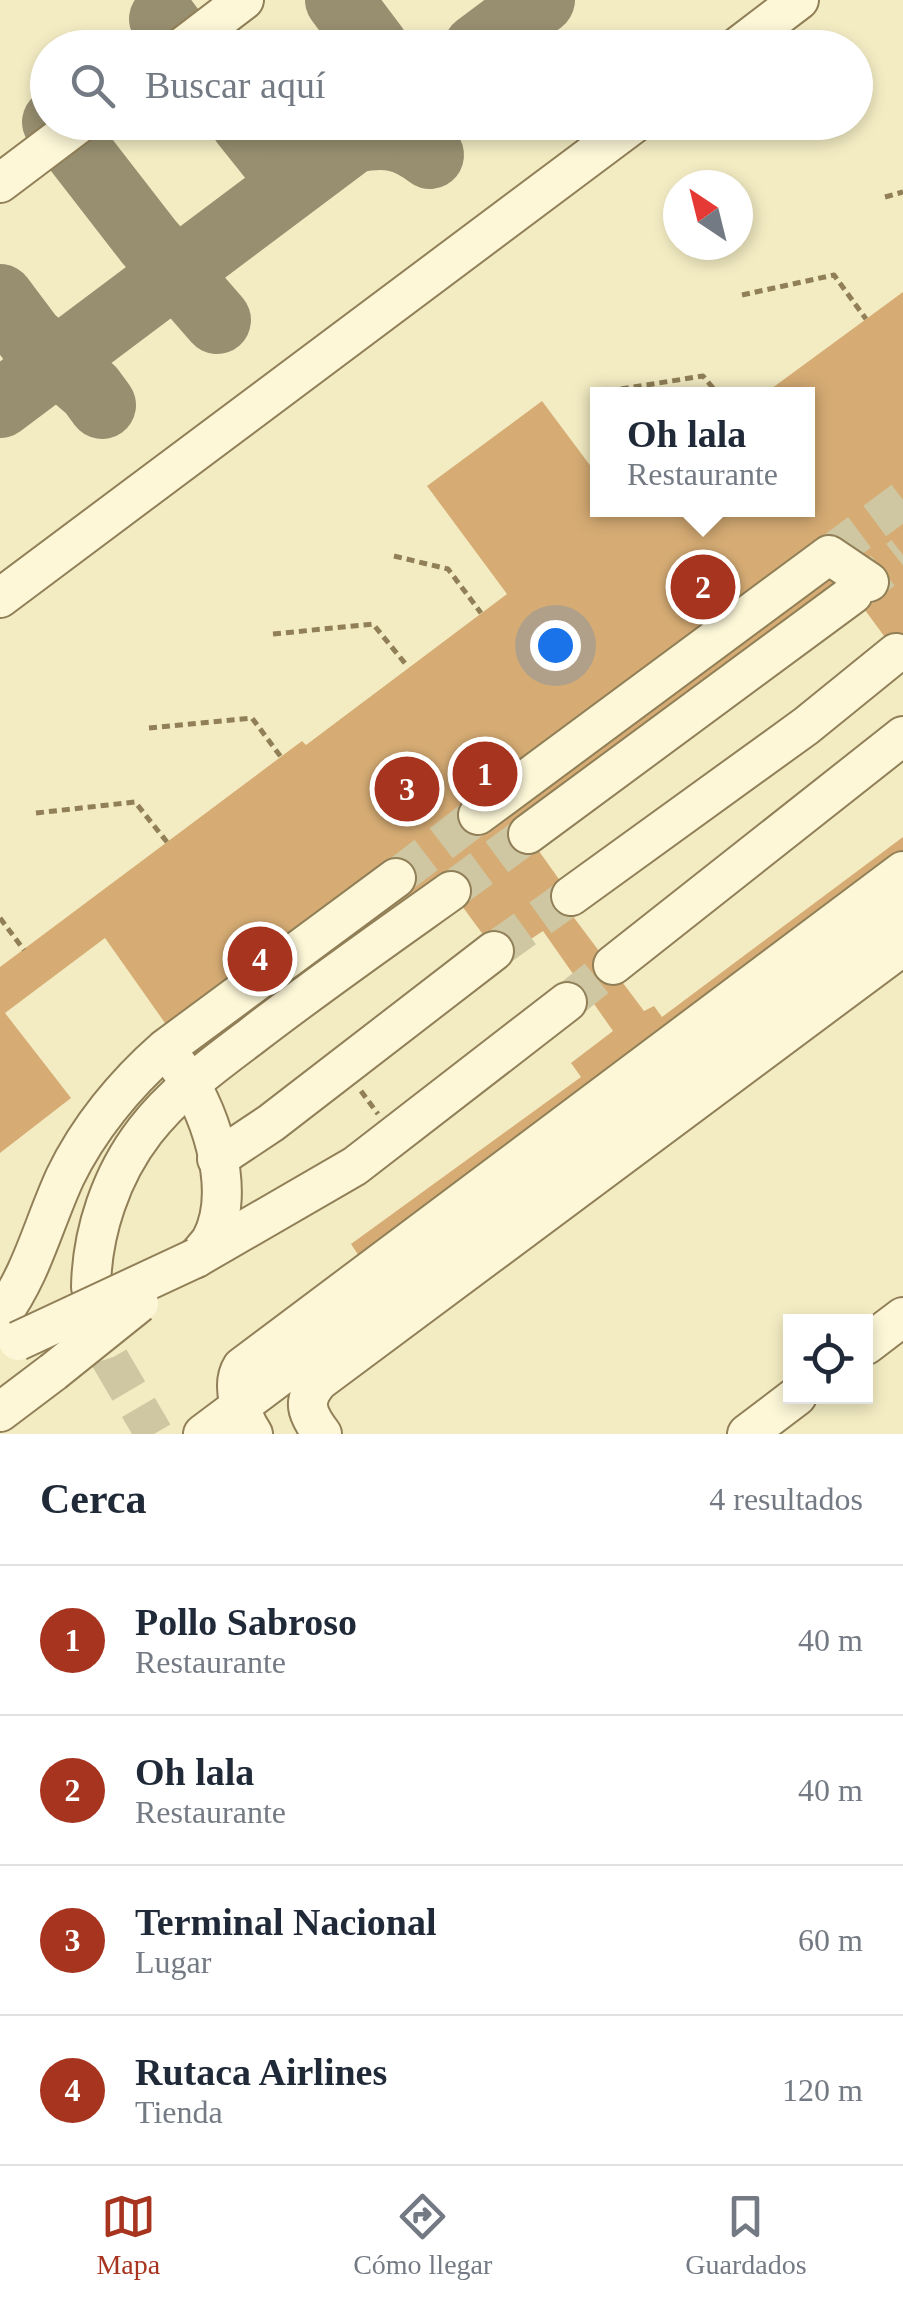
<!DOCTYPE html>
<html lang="es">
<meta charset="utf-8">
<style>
body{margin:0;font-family:Georgia,serif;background:#f2f2f3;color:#1f2937}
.controls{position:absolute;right:30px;bottom:30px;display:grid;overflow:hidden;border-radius:0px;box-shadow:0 5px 15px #0003}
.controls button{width:90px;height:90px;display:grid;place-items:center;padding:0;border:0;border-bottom:2px solid #e0e1e3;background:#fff;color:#1f2937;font:50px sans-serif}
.compass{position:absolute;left:663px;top:170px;width:90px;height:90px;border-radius:50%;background:#fff;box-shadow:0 5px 15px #0003;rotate:325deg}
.you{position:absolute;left:555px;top:645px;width:35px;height:35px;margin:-25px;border:8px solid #fff;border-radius:50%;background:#1a73e8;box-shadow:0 0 0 15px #1a73e833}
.badge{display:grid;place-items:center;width:65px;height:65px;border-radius:50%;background:#a7341f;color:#fff;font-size:32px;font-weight:700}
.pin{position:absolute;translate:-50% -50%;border:5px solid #fff;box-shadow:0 2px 10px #0006}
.popup{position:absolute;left:590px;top:387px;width:225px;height:130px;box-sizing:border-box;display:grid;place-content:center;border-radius:0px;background:#fff;filter:drop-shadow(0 2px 8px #0005);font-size:32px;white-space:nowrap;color:#747a83}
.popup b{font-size:38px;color:#1f2937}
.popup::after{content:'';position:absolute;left:50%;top:100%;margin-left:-20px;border:20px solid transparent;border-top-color:#fff}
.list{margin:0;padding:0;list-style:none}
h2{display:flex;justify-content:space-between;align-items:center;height:130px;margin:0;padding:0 40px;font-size:42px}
h2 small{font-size:32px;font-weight:400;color:#747a83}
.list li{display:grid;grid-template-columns:65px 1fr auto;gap:30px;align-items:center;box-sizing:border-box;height:150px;padding:0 40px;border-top:2px solid #e0e1e3}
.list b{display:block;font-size:38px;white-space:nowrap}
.list p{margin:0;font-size:32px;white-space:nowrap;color:#747a83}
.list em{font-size:32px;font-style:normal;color:#747a83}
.icon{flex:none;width:55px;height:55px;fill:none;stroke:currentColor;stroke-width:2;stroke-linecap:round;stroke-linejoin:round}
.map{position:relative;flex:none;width:903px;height:1434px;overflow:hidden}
.search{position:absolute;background:#fff;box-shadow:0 5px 15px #0003;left:30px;right:30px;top:30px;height:110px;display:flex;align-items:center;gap:25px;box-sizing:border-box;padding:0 35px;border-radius:55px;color:#747a83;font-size:38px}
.sheet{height:730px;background:#fff}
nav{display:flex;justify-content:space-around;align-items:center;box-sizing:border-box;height:140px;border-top:2px solid #e0e1e3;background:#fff;font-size:28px;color:#747a83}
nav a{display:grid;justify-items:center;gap:5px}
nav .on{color:#a7341f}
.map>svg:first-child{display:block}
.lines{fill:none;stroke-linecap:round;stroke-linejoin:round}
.taxiway{stroke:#988f70;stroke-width:68}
.building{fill:#d6ac74}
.minor-tunnel{stroke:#cfc7a2;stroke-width:38;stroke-dasharray:38 19;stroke-linecap:butt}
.minor-casing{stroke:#907f57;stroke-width:42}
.path{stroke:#907f57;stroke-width:5;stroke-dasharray:8 5;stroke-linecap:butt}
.minor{stroke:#fdf7d8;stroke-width:38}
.minor-bridge-casing{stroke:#907f57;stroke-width:42;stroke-linecap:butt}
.minor-bridge{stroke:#fdf7d8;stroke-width:38}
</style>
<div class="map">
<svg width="903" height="1434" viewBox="0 0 903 1434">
<rect width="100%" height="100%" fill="#f3ecc3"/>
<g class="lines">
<g class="taxiway">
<polyline points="339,0 375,48"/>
<polyline points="163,19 185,48"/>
<polyline points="477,48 541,0"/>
<polyline points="56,122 149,242 217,320"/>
<polyline points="244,122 272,157"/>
<path d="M354,139C385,133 405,135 430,155"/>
<polyline points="0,298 30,338 91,390 102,405"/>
<polyline points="0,404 376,122"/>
</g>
</g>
<polygon class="building" points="903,292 903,657 901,659 862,606 531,840 571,896 569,911 644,1011 654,1006 662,1017 903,837 903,873 369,1271 351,1244 581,1077 571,1063 613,1031 543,931 501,959 448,887 202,1059 165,1023 105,938 5,1013 71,1098 0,1153 0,967 302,741 306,745 507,594 427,486 542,401 598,476 598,510 808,510 808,394 764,394"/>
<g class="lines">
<g class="minor-tunnel">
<polyline points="829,555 903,500"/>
<polyline points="853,594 903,555"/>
<polyline points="396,878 478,815"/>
<polyline points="451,891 528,834"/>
<polyline points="494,951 571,896"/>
<polyline points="567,1002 613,965"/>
<polyline points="92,1304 110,1359 154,1434"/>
</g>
<defs>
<g id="minor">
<polyline points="181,48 244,0"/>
<polyline points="736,48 799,0"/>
<polyline points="0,183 81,122"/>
<polyline points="0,598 636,122"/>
<polyline points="478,815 829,555 869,582"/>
<polyline points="528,834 853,594"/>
<polyline points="571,896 806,726 896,653"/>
<polyline points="613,965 903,736"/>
<path d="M176,1063C209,1104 238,1189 211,1240C207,1246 200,1253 196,1258"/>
<polyline points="217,1159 271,1123 494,951"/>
<polyline points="196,1258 355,1166 567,1002"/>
<path d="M91,1287C92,1232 111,1175 145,1131C175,1092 215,1064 253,1035C318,985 385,938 451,891"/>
<path d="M0,1317C32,1274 43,1225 65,1177C88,1129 125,1084 165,1049L396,878"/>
<polyline points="866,1345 903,1317"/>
<polyline points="0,1412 53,1372"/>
<polyline points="203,1434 903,909"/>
<path d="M253,1434C242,1417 230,1386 242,1367L903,871"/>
<path d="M322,1434C307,1414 301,1401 319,1381L903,946"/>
<polyline points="747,1434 797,1396"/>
</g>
</defs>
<use href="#minor" class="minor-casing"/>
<g class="path">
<polyline points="885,197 903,192"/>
<polyline points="742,295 834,275 866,319"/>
<polyline points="608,391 703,376 718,394"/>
<polyline points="394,556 448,569 481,613"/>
<polyline points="273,634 373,624 408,667"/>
<polyline points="149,728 252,718 281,757"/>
<polyline points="36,813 135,802 167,842"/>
<polyline points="0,918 24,950"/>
<polyline points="361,1091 378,1114"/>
</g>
<use href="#minor" class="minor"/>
<defs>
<g id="minor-bridge">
<polyline points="18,1341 196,1258"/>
<polyline points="53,1372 139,1303"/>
</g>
</defs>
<use href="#minor-bridge" class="minor-bridge-casing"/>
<use href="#minor-bridge" class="minor-bridge"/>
</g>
</svg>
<div class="controls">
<button><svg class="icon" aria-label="locate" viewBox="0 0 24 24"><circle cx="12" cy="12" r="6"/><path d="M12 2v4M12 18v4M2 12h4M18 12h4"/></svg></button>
</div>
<svg class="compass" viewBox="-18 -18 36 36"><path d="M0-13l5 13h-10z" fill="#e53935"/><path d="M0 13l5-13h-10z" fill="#747a83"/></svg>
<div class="you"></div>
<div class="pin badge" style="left:485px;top:774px">1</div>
<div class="pin badge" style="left:703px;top:587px">2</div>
<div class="popup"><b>Oh lala</b>Restaurante</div>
<div class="pin badge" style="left:407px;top:789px">3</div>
<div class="pin badge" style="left:260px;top:959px">4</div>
<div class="search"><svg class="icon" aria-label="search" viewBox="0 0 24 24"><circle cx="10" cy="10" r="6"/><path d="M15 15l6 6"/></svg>Buscar aquí</div>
</div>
<section class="sheet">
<h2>Cerca<small>4 resultados</small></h2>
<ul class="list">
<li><span class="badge">1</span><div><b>Pollo Sabroso</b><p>Restaurante</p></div><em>40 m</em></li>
<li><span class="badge">2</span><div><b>Oh lala</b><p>Restaurante</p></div><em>40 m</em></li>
<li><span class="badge">3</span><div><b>Terminal Nacional</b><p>Lugar</p></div><em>60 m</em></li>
<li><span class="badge">4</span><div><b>Rutaca Airlines</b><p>Tienda</p></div><em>120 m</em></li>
</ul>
</section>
<nav>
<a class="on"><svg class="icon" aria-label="map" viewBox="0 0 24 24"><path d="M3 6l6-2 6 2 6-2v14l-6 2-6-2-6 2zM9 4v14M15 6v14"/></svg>Mapa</a>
<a><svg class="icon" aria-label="directions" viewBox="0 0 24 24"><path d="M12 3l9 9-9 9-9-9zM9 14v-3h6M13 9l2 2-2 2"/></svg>Cómo llegar</a>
<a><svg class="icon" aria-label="saved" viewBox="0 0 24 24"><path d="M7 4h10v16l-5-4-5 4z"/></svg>Guardados</a>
</nav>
